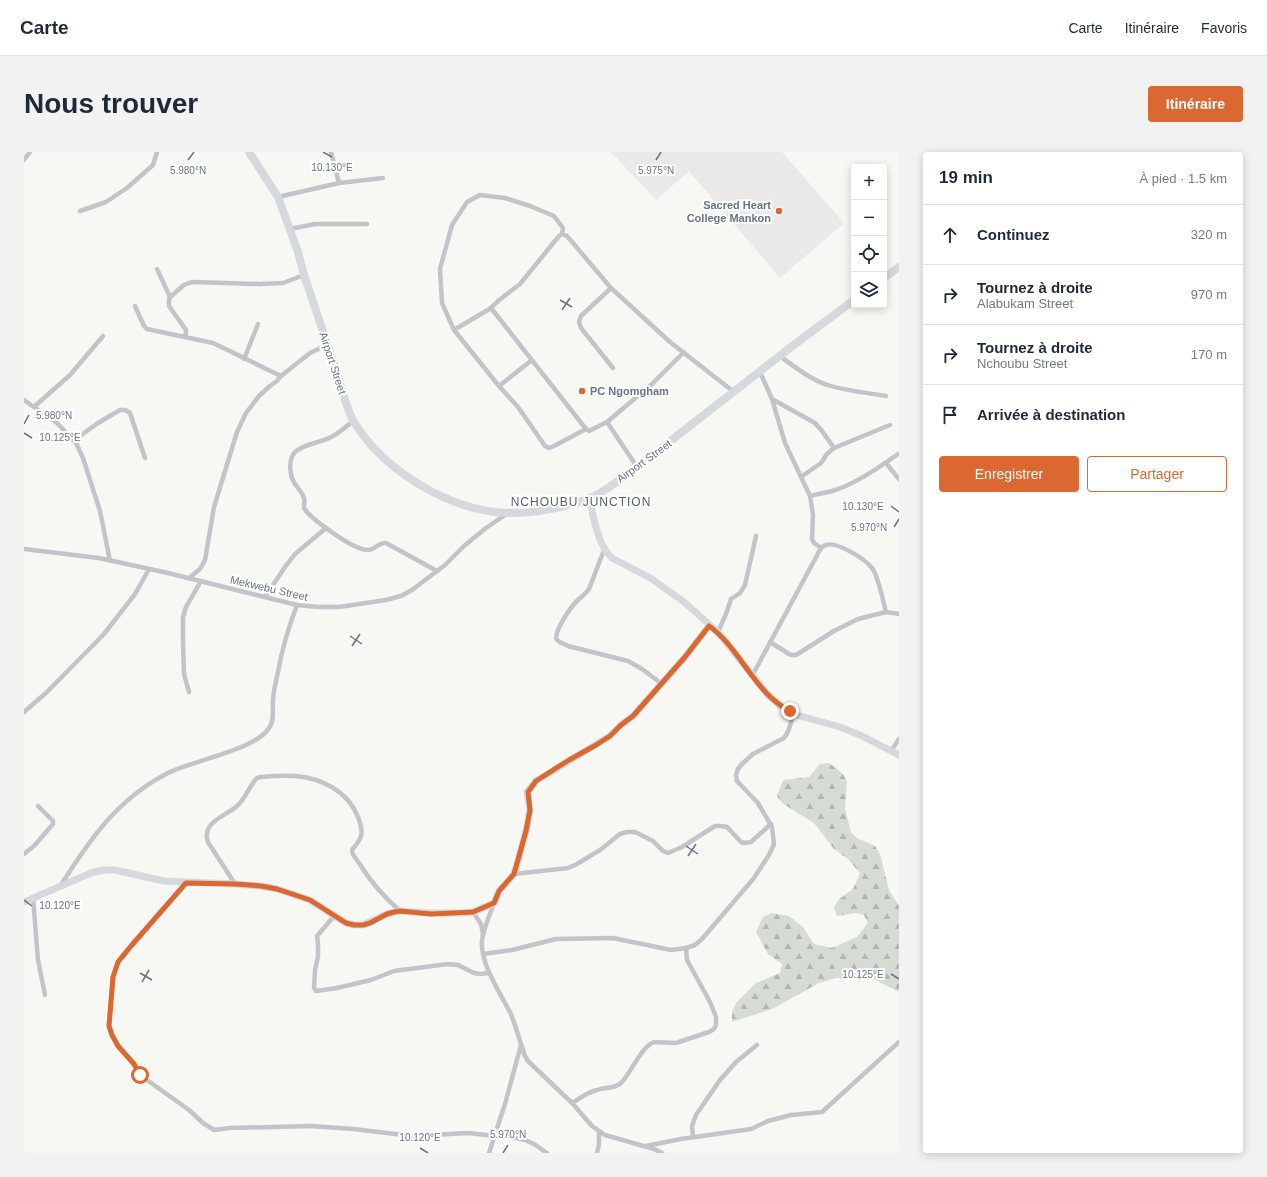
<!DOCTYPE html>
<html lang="fr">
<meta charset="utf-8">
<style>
body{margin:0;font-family:Arial,sans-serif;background:#f2f2f3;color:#1f2937}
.controls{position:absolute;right:12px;top:12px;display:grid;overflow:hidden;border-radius:4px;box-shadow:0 2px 10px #0003}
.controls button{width:36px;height:36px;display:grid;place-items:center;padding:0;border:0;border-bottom:1px solid #e0e1e3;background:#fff;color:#1f2937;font:20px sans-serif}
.stop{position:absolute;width:12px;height:12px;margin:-9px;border:3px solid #db6731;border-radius:50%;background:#fff}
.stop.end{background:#db6731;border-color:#fff;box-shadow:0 1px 4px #0008}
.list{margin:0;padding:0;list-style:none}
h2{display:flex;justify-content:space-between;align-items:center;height:52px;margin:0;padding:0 16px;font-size:17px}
h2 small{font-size:13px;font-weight:400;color:#747a83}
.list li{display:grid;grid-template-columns:26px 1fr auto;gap:12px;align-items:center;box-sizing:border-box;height:60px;padding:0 16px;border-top:1px solid #e0e1e3}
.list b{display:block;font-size:15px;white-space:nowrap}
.list p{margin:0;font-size:13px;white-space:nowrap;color:#747a83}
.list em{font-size:13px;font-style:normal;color:#747a83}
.actions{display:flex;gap:8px;padding:12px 16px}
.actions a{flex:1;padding:9px 0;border:1px solid #db6731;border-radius:4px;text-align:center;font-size:14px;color:#db6731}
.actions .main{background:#db6731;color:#fff}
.icon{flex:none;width:22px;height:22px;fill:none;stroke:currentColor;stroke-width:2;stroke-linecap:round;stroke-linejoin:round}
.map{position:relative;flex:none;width:875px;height:1001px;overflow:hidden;border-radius:4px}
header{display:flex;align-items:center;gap:24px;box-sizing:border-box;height:56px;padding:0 20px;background:#fff;border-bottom:1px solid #e0e1e3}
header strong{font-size:19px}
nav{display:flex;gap:22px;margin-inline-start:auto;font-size:14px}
.intro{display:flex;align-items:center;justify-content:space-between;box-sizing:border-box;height:96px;padding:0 24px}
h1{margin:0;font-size:28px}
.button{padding:10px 18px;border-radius:4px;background:#db6731;color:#fff;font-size:14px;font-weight:700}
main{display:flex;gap:24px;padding:0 24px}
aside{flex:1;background:#fff;border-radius:4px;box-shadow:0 2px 10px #0003}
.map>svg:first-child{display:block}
.built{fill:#e8e9e8}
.forest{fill:url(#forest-firs)}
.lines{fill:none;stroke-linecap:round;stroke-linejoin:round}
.street{stroke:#c1c4c8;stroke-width:4.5}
.secondary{stroke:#d5d8dc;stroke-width:7}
.highway{stroke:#d5d8dc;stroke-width:8}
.route{stroke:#db6731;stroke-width:5}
.ticks{fill:none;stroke:#687584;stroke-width:1.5}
.poi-dot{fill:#db6731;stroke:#fff;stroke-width:1.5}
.labels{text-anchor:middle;stroke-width:4;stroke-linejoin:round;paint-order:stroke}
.poi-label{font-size:11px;font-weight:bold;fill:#687584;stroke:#fff;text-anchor:end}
.street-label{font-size:11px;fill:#687584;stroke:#fff}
.neighbourhood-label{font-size:12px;letter-spacing:1px;fill:#555f69;stroke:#fff}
.ticks-label{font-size:10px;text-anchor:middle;fill:#687584;stroke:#fff;stroke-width:4;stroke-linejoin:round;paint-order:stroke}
</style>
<header>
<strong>Carte</strong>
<nav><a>Carte</a><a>Itinéraire</a><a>Favoris</a></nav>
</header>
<div class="intro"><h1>Nous trouver</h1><a class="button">Itinéraire</a></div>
<main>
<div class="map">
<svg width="875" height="1001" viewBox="0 0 875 1001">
<defs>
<pattern id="forest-firs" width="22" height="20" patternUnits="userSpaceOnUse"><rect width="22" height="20" fill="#d6dcd4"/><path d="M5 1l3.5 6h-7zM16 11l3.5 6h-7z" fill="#b1b7b2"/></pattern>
</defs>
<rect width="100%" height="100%" fill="#f7f7f4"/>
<polygon class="built" points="587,0 758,0 820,71 756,126 665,19 632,48"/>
<polygon class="forest" points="805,611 818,621 823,629 821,657 827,680 833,686 851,694 856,702 865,738 875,754 875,840 849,827 812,826 795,831 748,857 708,870 708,860 712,851 732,831 756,821 758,812 744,802 732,780 739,765 747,761 765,764 779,775 790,792 808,796 833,785 844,771 840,763 832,761 813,764 810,755 814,748 829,737 836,721 824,707 810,697 790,671 758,651 753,644 759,628 785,625 796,612"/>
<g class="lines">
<g class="street">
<polyline points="307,0 315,31"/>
<polyline points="0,8 6,0"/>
<polyline points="254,45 315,31 359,26"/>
<polyline points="56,59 82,50 103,36 129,13 133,0"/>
<polyline points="266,77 291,72 343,72"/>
<polyline points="538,82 543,84 587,136 646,190 710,240"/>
<polyline points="133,117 146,145"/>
<polyline points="587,136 557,164 555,170 557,176 589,216"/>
<polyline points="111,154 120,174 123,177 189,191 257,224"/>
<polyline points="467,156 562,277 565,279 583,270 613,315"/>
<polyline points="430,178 467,156 474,149 496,132 535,84 538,82 539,76 530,64 506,54 481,46 456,43 443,50 428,73 416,117 418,151 430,178 475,234 494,255 521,294 525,296 530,294 562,277"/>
<polyline points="160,185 162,181 162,178 145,154 145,148 146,145 160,133 168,130 236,132 259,131 280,123"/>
<path d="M756,204C769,214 783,225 798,231C818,239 841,240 862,244"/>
<polyline points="220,207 234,172"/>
<polyline points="736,220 748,247 761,291 786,344 789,363 788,387 790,391 797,396"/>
<polyline points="475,234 508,208"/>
<polyline points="748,247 791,271 798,279 810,296"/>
<polyline points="0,248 33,271 52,291 59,306 76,359 86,409"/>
<polyline points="11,254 46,223 79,184"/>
<path d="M329,269C323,274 316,280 309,284C290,295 261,290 267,322C268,332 277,337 280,346C281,349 280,353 280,356C287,367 332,400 345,398C352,397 355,390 362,391L413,419"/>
<polyline points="583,270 628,232 660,200"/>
<polyline points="52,291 56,284 74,271 96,258 101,258 106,261 121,306"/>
<polyline points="862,311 875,327"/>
<polyline points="777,325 797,311 803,302 810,296 866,273"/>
<path d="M786,344C793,342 801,341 808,339C830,333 856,315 874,302"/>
<polyline points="0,397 75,406 144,421 273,453 294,455 315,455 362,448 377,444 388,438 421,413 440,394 462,376 484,361"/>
<path d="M580,398L565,437C561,443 555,446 550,452C545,458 529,481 533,488C536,491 541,492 544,494L604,509L618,517L638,532"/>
<polyline points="165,426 176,417 181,408 190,355 213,280 222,261 235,244 246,234 253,229 257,224 286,201 303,193"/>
<polyline points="241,445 261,415 271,402 302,376"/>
<polyline points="694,480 702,462 707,447 716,441 721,433 732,384"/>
<polyline points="746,490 765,502 768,503 772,503 810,479 834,467 862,460 875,462"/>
<path d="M728,524L797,396C799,395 800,393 802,393C813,389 841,407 848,416C854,423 859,449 862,460"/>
<polyline points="165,540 160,522 159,491 159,465 162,455 177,429"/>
<polyline points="0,560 23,540 80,482 111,442 125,417"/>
<polyline points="867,599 875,587"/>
<polyline points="0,702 10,694 29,672 29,669 14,654"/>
<polyline points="490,722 544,716 553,712 576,698 596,682 603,680 611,680 629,689 639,699 644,701 658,695 691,674 696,674 703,675 717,690 720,691 727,690 747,672"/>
<polyline points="162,731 107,794 94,810 89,825 85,874 88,883 94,894 110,912 116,923 165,958 179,971 190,978 205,976 287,974 330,977 388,984 445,981 470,984 483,984 501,988 510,992 523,1001"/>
<path d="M211,732L184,690C177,670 202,664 213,654C222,646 225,634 233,626L237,625C248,624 260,623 271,624C297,626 324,639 334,665C340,681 339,685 328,698C328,704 332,706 335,711C346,729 360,745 376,759"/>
<path d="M37,733C66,687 93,648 142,622C166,609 232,598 245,576C251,568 248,558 249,549C249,540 252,529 254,520C258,497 265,474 273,453"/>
<polyline points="9,746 14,808 21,843"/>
<path d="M470,751C466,763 459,777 458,789C456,811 476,841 486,860C492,874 496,890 501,904L504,909L548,951L568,974L581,983L630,997L638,1001"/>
<polyline points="449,760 457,772 459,782"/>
<polyline points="311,763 293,784 294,792 294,805 291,818 290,836 292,839 313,836 347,828 370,819 424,812 434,813 450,821 456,822 465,821"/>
<path d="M459,802L488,798L532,787L589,786L647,798L662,796L671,793L678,787L730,726L745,703L750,692L748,675L734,651L713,629L712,623L714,617L718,612L729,602L760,586C766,579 767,570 769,562"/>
<path d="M548,951C556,946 564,940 573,938C581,935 590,937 597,931C607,921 617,895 630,890L652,891L685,880L690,877L692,873V865L686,850L663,808L662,796"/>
<polyline points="669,985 668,974 672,963 696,928 712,910 733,893"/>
<polyline points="622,994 657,987 727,977 744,969 767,963 798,960 875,890"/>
<polyline points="465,1001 481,952 497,893"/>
<polyline points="573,1001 575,992 575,979"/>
</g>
<g class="secondary">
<path d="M565,346C570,366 573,392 588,406L628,427L660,450L694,480L745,544L759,556L769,562L816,575L836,583L875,603"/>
<polyline points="0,750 67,721 80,718 91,718 140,729 211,732 237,734 253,737 286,748 322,771 331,773 339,773 363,762 376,759 407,761 440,761 449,760 470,751 475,739 490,722 494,709 502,679 506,658 503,640 512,629 586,584 597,573 609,564 661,505 685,474"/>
</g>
<g class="highway">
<path d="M225,0L254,45L274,100L280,123C291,156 302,188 313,221C317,235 323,258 330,270C360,319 426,359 484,361C509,362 541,355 564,347C580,341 599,325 613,315L771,192L830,148"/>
<polyline points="860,126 875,115"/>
</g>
</g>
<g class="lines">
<path class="route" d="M116,923L110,912L94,894L88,883L85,874L89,825L94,810L107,794L162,731L211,732L237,734L253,737L286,748L322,771L330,773H339L346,771L363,762L370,760L376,759L407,762L449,760L470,751L475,739L490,722L502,679L506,658L504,640L512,629L545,608L572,593L586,584L597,573L609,564L661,505L685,474C717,497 730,541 766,559"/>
</g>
<path class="ticks" d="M299,0L308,5M164,8L170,0M632,8L637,0M536,148L548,155M538,158L546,146M0,272L5,263M0,281L8,286M867,354L875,360M870,375L875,367M326,484L338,492M328,494L336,482M662,694L674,702M664,704L672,692M0,748L8,754M116,821L128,828M867,822L875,827M118,830L125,818M396,996L404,1001M479,1001L484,993"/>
<g class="poi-dot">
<circle cx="755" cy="59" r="4"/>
<circle cx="558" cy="239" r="4"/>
</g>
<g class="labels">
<g class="poi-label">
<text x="747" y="57">Sacred Heart<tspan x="747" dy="13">College Mankon</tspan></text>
<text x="566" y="243" text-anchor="start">PC Ngomgham</text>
</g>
<g class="street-label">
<text transform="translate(309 211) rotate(72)" y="4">Airport Street</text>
<text transform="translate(620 309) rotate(-36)" y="4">Airport Street</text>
<text transform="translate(245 436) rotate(13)" y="4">Mekwebu Street</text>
</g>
<g class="neighbourhood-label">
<text x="557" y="354">NCHOUBU JUNCTION</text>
</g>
</g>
<g class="ticks-label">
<text x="308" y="19">10.130°E</text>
<text x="164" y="22">5.980°N</text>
<text x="632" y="22">5.975°N</text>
<text x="30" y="267">5.980°N</text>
<text x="36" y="289">10.125°E</text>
<text x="839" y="358">10.130°E</text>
<text x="845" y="379">5.970°N</text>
<text x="36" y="757">10.120°E</text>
<text x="839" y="826">10.125°E</text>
<text x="484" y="986">5.970°N</text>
<text x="396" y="989">10.120°E</text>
</g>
</svg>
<div class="controls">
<button>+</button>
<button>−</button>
<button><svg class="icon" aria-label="locate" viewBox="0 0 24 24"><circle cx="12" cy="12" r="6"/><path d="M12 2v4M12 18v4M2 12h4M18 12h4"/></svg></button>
<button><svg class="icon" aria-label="layers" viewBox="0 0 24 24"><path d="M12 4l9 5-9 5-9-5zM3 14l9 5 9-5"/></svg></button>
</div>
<div class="stop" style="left:116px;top:923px"></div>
<div class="stop end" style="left:766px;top:559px"></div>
</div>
<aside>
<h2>19 min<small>À pied · 1.5 km</small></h2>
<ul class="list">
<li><svg class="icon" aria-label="ahead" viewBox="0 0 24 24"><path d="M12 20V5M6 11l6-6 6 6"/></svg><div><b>Continuez</b></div><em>320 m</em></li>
<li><svg class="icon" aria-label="right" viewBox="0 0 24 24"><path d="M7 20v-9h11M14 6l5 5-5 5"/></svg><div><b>Tournez à droite</b><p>Alabukam Street</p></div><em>970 m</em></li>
<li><svg class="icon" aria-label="right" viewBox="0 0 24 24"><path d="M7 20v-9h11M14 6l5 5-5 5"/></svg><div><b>Tournez à droite</b><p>Nchoubu Street</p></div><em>170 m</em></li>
<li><svg class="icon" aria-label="arrive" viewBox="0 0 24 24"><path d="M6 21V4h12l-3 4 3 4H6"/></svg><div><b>Arrivée à destination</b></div></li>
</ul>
<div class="actions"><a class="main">Enregistrer</a><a>Partager</a></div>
</aside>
</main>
